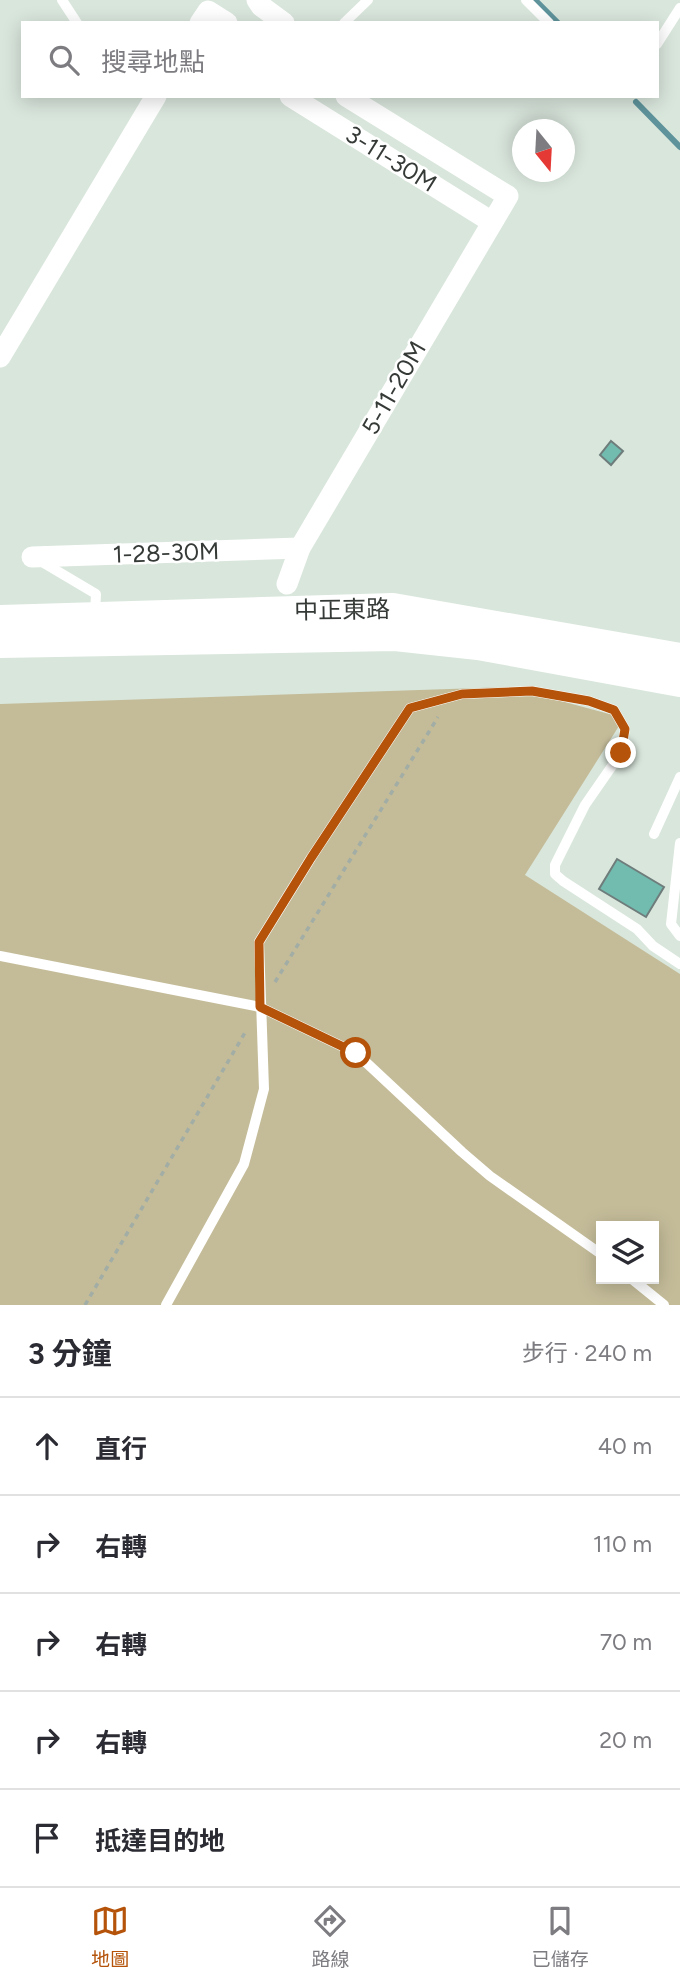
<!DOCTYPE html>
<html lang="zh-TW">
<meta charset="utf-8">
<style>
body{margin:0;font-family:Figtree,"Noto Sans TC",sans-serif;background:#f7f7f7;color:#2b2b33}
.controls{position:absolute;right:21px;bottom:21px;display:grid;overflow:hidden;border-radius:0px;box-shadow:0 4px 18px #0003}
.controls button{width:63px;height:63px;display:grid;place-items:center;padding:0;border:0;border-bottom:2px solid #e1e1e2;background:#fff;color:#2b2b33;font:35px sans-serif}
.compass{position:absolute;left:512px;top:119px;width:63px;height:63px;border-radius:50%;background:#fff;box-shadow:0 4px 18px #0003;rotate:162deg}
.stop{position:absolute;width:21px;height:21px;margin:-16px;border:5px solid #b45309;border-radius:50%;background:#fff}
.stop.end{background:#b45309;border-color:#fff;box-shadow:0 2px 7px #0008}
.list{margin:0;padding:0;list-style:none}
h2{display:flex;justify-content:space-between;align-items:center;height:91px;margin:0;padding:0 28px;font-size:30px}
h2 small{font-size:23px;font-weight:400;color:#7c7c81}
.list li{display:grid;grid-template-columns:46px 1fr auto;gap:21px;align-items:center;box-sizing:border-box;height:98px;padding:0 28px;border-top:2px solid #e1e1e2}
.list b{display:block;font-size:26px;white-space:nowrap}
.list em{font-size:23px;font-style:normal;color:#7c7c81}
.icon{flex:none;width:38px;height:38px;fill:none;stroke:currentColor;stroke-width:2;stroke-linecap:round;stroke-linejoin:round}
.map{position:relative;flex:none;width:680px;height:1305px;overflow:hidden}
.search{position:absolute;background:#fff;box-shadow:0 4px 18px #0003;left:21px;right:21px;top:21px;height:77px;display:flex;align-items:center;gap:18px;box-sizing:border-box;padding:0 24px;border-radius:0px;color:#7c7c81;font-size:26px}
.sheet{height:581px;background:#fff}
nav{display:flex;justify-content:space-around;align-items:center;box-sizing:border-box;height:98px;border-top:2px solid #e1e1e2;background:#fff;font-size:19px;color:#7c7c81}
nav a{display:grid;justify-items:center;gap:4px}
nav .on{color:#b45309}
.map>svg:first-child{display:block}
.green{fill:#c4bc99;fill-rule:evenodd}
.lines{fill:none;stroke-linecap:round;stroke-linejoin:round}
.stream{stroke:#5e939b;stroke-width:6}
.building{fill:#72bbaf;stroke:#6e7d7b;stroke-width:2}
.path{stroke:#a2ada5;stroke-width:3.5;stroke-dasharray:5 5;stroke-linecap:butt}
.service{stroke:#fff;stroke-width:10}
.minor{stroke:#fff;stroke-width:21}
.secondary{stroke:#fff;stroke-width:30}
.route{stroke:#b45309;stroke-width:9}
.labels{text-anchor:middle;stroke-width:5;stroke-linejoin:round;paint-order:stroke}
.street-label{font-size:24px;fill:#353a37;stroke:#fff}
</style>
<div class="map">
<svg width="680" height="1305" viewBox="0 0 680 1305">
<rect width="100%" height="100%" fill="#d9e6dc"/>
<path class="green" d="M509,687L624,718L525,875L680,974V1305H0V704ZM601,1226H654V1279H601Z"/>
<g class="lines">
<g class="stream">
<polyline points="535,0 558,23"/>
<polyline points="636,102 680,147"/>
</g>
</g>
<g class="building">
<polygon points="611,441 623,451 611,465 600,455"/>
<polygon points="617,859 664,887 646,917 599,889"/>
</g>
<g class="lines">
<g class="path">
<polyline points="275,982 438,717"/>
<polyline points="85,1305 246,1031"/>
</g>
<g class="service">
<polyline points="62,0 77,23"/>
<polyline points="526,0 549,23"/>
<polyline points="344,23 368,0"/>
<polyline points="657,44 680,8"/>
<polyline points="37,559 96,594 95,614"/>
<polyline points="654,834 680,777"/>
<polyline points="680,843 671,924 680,936"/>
<polyline points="0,956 260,1007 356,1053 462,1152 490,1176 601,1254"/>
<polyline points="632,1279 664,1305"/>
<polyline points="166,1305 244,1164 264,1089 259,942 311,858 410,708 462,694 532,691 589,701 614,710 625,729 621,753 585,805 555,865 555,874 563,881 637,929 653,946 680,964"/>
</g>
<g class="minor">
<polyline points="257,0 261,6 284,23"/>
<polyline points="200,23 208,11 227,23"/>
<polyline points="290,96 492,222"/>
<polyline points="0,357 156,96"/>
<polyline points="32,557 300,548"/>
<polyline points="287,584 300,548 508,196 346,96"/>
</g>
<g class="secondary">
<polyline points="0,620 393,608 680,658"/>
<polyline points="0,643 395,636 478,645 680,682"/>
</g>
</g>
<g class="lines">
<polyline class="route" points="356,1053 260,1007 259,942 311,858 410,708 462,694 532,691 589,701 614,710 625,729 621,753"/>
</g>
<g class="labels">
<g class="street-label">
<text transform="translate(391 159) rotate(32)" y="8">3-11-30M</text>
<text transform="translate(394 388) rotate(-60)" y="8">5-11-20M</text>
<text transform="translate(166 553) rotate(-2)" y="8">1-28-30M</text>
<text transform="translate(342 610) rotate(-1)" y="8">中正東路</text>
</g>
</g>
</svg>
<div class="controls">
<button><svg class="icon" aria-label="layers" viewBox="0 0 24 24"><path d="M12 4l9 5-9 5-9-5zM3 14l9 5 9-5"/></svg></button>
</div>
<svg class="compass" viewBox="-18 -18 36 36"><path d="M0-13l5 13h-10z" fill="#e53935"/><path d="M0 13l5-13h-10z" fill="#7c7c81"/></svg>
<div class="stop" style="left:356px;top:1053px"></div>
<div class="stop end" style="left:621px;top:753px"></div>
<div class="search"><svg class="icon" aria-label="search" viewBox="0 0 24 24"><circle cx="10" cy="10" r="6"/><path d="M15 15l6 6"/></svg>搜尋地點</div>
</div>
<section class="sheet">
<h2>3 分鐘<small>步行 · 240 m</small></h2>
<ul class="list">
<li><svg class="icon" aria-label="ahead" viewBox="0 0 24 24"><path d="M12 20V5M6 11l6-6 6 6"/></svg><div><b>直行</b></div><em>40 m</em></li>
<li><svg class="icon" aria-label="right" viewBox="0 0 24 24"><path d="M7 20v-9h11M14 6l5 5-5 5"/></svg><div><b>右轉</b></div><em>110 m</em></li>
<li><svg class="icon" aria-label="right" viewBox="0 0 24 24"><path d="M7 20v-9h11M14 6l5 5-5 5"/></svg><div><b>右轉</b></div><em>70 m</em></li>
<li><svg class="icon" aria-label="right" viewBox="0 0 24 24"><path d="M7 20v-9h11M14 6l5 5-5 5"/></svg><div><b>右轉</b></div><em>20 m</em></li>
<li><svg class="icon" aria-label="arrive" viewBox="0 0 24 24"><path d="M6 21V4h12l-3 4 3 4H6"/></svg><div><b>抵達目的地</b></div></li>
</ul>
</section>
<nav>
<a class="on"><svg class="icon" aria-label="map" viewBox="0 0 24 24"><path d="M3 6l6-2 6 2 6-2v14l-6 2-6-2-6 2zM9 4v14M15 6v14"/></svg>地圖</a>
<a><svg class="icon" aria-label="directions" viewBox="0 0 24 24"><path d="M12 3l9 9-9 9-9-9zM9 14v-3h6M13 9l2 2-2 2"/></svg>路線</a>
<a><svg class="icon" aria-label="saved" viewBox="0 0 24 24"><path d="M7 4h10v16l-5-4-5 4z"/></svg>已儲存</a>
</nav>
